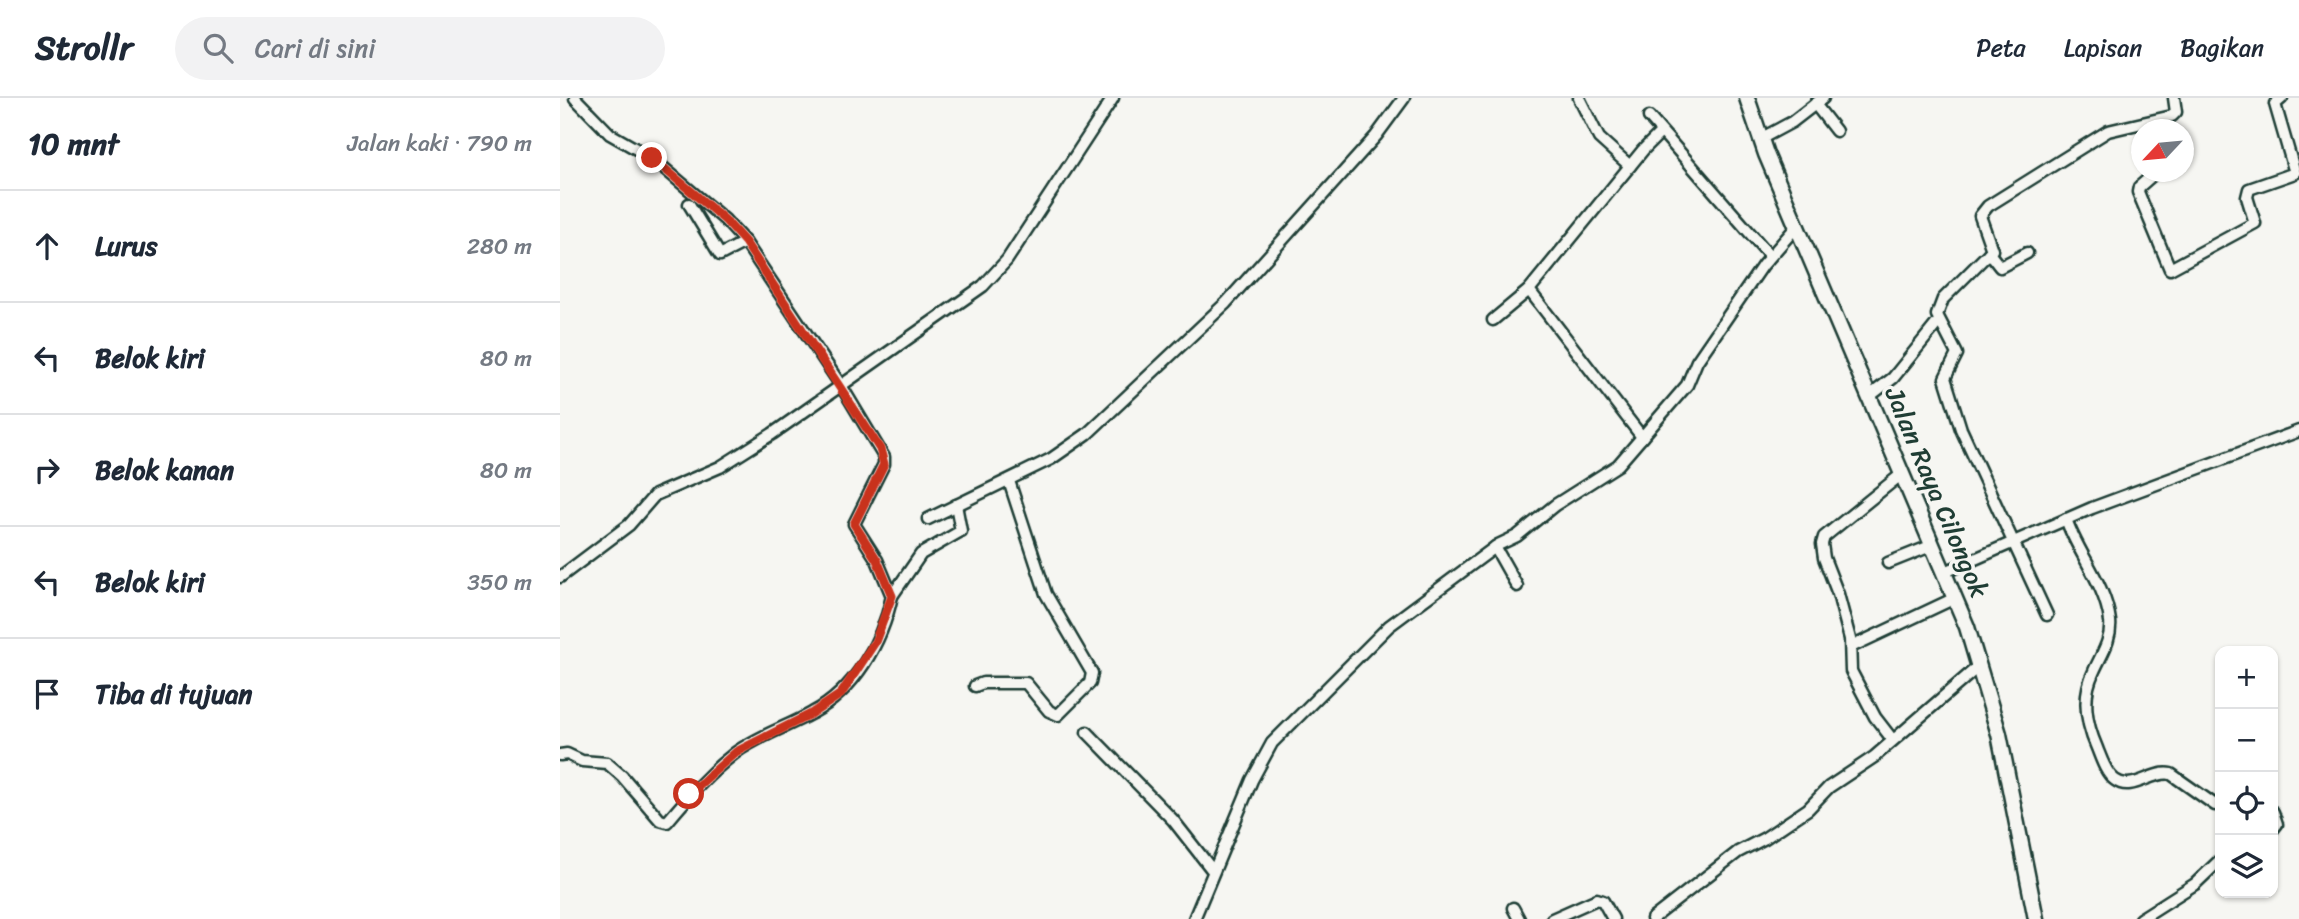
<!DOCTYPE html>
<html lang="id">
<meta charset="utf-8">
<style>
body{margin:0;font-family:Sriracha,sans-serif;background:#f2f2f3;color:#1f2937}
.controls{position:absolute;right:21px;bottom:21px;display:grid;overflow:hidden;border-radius:14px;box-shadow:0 2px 5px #0004}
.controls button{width:63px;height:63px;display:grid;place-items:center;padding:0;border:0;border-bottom:2px solid #e0e1e3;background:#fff;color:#1f2937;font:35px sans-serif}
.compass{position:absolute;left:1571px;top:21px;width:63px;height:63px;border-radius:50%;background:#fff;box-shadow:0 2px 5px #0004;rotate:244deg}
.stop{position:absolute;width:21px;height:21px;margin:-16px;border:5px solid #c8321e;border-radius:50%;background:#fff}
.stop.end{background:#c8321e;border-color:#fff;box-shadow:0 2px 7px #0008}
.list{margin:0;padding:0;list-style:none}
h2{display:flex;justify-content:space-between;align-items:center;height:91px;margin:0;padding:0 28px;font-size:30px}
h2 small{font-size:23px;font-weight:400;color:#747a83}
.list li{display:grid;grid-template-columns:46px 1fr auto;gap:21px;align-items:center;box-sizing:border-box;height:112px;padding:0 28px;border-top:2px solid #e0e1e3}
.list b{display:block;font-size:26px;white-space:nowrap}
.list em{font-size:23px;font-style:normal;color:#747a83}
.icon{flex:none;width:38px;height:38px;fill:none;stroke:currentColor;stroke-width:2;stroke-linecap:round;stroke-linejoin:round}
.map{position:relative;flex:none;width:1739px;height:821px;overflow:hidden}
header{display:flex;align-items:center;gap:42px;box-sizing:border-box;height:98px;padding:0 35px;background:#fff;border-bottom:2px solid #e0e1e3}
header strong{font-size:33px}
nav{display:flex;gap:38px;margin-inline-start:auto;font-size:24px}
.search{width:490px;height:63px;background:#f2f2f3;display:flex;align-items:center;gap:18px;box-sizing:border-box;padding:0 24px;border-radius:38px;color:#747a83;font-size:26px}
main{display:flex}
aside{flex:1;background:#fff}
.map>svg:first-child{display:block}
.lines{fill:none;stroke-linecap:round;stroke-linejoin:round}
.minor-casing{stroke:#1f3d34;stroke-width:15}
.highway-casing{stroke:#1f3d34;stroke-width:19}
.minor{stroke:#f6f6f2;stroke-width:10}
.highway{stroke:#f6f6f2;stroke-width:14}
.route{stroke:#c8321e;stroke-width:9}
.labels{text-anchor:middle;stroke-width:7;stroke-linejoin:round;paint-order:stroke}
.street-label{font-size:26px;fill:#1f3d34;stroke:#f6f6f2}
</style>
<header>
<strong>Strollr</strong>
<div class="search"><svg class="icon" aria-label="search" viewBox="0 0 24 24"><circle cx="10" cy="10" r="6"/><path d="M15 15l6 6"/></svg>Cari di sini</div>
<nav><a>Peta</a><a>Lapisan</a><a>Bagikan</a></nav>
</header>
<main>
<aside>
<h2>10 mnt<small>Jalan kaki · 790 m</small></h2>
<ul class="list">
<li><svg class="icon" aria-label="ahead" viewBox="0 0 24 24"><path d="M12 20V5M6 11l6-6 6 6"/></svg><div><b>Lurus</b></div><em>280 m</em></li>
<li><svg class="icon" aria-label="left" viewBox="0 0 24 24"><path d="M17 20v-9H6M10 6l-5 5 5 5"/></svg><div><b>Belok kiri</b></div><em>80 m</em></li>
<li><svg class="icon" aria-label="right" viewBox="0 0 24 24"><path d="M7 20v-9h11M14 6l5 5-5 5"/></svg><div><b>Belok kanan</b></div><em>80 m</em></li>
<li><svg class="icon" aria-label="left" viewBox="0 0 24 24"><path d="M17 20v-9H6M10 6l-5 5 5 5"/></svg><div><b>Belok kiri</b></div><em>350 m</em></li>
<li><svg class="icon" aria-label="arrive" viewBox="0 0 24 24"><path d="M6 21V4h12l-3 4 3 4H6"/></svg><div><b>Tiba di tujuan</b></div></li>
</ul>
</aside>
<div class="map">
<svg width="1739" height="821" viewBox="0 0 1739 821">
<rect width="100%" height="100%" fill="#f6f6f2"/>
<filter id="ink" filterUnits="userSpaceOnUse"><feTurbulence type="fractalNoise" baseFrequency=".0143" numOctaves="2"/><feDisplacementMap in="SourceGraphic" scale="14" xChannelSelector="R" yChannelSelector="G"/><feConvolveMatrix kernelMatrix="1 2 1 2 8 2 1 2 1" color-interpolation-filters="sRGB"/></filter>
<g filter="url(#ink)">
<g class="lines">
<defs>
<g id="minor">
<polyline points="1019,0 1039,40 1070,68"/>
<polyline points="1255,6 1276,33"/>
<polyline points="1089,19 1210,158"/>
<polyline points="1202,40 1232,24 1263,0"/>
<polyline points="1596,74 1579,89 1578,94 1610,171 1695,125 1687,99 1689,91 1735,75 1715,6 1722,0"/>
<polyline points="129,106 160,157 185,144"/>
<polyline points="1429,155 1440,169 1467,155"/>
<polyline points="969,192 1082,339"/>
<polyline points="933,222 969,192 1083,52 1101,34"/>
<polyline points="1311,297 1333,280 1379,223"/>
<polyline points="368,421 491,361 527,336 666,205 816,38 844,0"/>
<path d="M1506,421C1518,456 1545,485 1550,523C1552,542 1541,557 1534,573C1521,599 1526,625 1537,650C1541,660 1546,676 1555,682C1572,695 1592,672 1611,676L1655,707L1660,704"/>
<polyline points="935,449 957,488"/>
<polyline points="1328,465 1373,447"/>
<polyline points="1385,474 1532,410 1739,333"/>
<polyline points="0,479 69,427 95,397 160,369 212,336 423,188 447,162 553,0"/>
<polyline points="332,498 361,456 401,433 396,407"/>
<polyline points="1487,517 1401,331 1385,280 1397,256 1377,217 1383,201 1432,152 1420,118 1428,108 1548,33 1612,18 1616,14 1614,0"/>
<polyline points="1291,549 1395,500"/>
<polyline points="415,588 423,585 466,585 489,613 498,617 530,585 532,575 486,496 449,383"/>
<polyline points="527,634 613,722 653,773"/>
<polyline points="1332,641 1315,619 1291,573 1290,541 1278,496 1264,460 1262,446 1264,439 1343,375"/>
<path d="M0,657L7,656L22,663L47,665L62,678L100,722L107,724C128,699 149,675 175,655C198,638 227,629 252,615C294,593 322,545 332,498L317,462L294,426L324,366V359L282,289L185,144L165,122L92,60L50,36L15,0"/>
<polyline points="1713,714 1717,726 1713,731"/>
<polyline points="953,810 959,821"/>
<polyline points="634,821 692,682 712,645 829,528 938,447 957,438 995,407 1058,367 1127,287 1137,263 1203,167 1237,128"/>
<polyline points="992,821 1037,801 1043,803 1053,821"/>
<polyline points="1092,821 1178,754 1205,740 1248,711 1269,689 1314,659 1420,567"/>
<polyline points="1580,821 1635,786 1660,762"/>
</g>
<polyline id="highway" points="1187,0 1206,56 1407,529 1439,636 1476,821"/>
</defs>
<use href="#minor" class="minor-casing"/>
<use href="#highway" class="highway-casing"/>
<use href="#minor" class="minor"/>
<use href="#highway" class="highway"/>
</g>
</g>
<g class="lines" filter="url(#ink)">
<polyline class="route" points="92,60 165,122 185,144 320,351 324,366 294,426 317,462 332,498 315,544 281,596 251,616 176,654 129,696"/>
</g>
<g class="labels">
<g class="street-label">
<text transform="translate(1377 394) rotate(67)" y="9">Jalan Raya Cilongok</text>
</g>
</g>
</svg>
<div class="controls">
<button>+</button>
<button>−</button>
<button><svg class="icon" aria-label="locate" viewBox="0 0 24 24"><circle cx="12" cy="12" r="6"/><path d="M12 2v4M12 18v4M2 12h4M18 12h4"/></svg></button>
<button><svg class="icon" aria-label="layers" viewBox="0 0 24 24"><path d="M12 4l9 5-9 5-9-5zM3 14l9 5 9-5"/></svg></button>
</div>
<svg class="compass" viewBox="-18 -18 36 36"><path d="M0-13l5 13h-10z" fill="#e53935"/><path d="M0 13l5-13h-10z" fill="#747a83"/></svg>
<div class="stop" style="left:129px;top:696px"></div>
<div class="stop end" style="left:92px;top:60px"></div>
</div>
</main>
